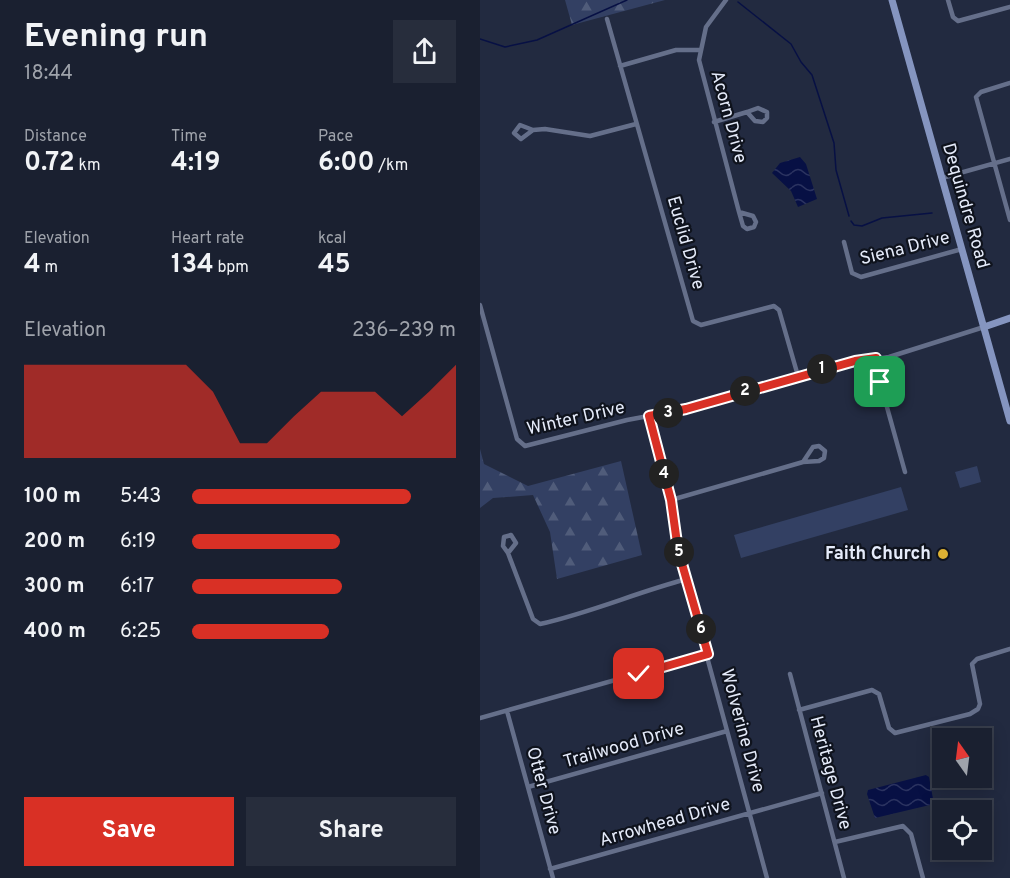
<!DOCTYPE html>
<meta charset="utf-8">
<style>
:root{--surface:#1a2030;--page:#272d3c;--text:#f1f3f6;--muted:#9fa3ab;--line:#383e4c;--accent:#d93025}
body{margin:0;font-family:Overpass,sans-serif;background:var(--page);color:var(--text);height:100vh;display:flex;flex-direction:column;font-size:22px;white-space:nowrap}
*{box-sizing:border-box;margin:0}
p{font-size:20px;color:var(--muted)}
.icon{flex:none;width:33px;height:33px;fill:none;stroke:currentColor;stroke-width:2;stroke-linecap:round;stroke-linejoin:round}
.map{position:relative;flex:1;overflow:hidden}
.drawer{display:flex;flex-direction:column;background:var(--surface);width:480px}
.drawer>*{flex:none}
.needle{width:39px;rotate:346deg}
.controls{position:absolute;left:452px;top:728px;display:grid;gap:12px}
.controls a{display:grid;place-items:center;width:60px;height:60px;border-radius:0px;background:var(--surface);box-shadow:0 3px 15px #0003,0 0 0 2px var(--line);font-size:30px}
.pin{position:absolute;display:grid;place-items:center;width:51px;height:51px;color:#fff;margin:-26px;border-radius:12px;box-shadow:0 3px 9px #0006}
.km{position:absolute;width:30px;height:30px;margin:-15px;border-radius:50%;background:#222;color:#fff;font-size:16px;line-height:30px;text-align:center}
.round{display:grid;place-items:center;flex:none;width:63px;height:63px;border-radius:0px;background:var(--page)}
.headline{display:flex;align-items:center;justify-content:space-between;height:102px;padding:0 24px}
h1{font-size:33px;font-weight:700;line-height:45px}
.stats{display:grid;grid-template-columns:repeat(3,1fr);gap:9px;height:102px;padding:6px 24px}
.stats div{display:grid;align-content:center}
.stats b{font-size:26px;font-weight:700}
.stats small{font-size:16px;font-weight:400}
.stats p{font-size:16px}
.chart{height:168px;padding:12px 24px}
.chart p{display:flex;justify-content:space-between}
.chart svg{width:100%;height:108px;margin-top:6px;fill:var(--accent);opacity:.7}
.action{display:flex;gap:12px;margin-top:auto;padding:12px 24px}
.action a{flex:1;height:69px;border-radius:0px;background:var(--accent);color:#fff;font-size:24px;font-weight:700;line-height:69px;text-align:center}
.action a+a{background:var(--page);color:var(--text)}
ul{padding:0 24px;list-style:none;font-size:20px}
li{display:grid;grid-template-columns:96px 72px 1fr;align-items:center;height:45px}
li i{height:15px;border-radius:8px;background:var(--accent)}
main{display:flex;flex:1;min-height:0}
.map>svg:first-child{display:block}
</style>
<main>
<section class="drawer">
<div class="headline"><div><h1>Evening run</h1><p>18:44</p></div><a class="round"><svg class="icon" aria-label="share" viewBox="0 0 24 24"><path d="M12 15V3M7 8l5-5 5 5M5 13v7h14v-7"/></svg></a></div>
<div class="stats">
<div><p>Distance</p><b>0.72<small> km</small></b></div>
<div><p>Time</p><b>4:19</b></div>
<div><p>Pace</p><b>6:00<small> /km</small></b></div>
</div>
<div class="stats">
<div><p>Elevation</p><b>4<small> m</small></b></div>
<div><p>Heart rate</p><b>134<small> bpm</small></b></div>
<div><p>kcal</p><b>45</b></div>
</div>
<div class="chart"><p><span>Elevation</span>236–239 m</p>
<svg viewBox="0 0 160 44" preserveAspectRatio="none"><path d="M0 44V6L10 6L20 6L30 6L40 6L50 6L60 6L70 17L80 38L90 38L100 27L110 17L120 17L130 17L140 27L150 17L160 6V44z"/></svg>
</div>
<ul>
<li><b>100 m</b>5:43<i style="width:83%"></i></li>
<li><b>200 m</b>6:19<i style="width:56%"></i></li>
<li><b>300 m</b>6:17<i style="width:57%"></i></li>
<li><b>400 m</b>6:25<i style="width:52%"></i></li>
</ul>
<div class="action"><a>Save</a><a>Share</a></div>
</section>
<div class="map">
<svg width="530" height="878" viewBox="0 0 530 878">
<defs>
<pattern id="forest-firs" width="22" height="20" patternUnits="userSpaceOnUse" patternTransform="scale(1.5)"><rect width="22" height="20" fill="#334063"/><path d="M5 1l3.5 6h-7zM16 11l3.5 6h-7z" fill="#505c7a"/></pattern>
<pattern id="water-waves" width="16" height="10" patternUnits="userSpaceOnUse" patternTransform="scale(1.5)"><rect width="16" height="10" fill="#071044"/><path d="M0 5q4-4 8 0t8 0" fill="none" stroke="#2b3360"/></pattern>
</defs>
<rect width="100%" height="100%" fill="#222a40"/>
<path fill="url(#forest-firs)" d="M85,0H185L92,25Z
M0,449L4,464L48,486L141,461L162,555L77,579L70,532L53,495L13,498L0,508Z"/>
<path fill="#334063" d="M497,466L501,482L480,488L475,472Z
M421,487L428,510L261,558L254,535Z"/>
<path fill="url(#water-waves)" d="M320,157L326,164L337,199L318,207L311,191L292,173L300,163Z
M446,775L449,777L454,804L395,818L387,794L388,790Z"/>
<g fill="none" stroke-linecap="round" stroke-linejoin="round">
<path stroke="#071044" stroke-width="1.5" d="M258,2L311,44L321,62L332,75L354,143L356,170L369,216
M0,39L25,47L57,40L147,0
M371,221L374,225L382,226L402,218L452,213"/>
<path stroke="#656f8a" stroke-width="4.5" d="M246,0L226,27L219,60L259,212
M468,0L473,17L478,21L530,7
M127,19L213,321L221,325L294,306L299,310L318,376
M140,66L196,50H220
M530,83L501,92L496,97L530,220
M278,108L287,112V118L283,122L275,121L267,112Z
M234,122L267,112
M40,125L53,130L41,139L34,133Z
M53,130L65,129L110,136L156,124
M462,178L530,159
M259,212L273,216L276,222L274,227L267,229L263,226Z
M364,242L372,273L381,277L482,249
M0,305L37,439L45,446L147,420L206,409L360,364L409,357L504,327
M396,359L400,382L425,472
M169,416L191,500L198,550L287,878
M191,500L323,462L339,461L344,458L345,451L339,446L333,447L323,462
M28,553L36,543L31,535L24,537L23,546L28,553L53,619L60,624C110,613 157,592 207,579
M310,674L364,878
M319,710L392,690L399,694L409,728L415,733L490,714L498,709L500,704L492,664L497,659L530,649
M27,711L73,878
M0,718L228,654
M48,787L247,731
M355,842L423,826L431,834L443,878
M70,869L342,793"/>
<path stroke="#8595c0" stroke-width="7" d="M412,0L530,421
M504,327L530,318"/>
</g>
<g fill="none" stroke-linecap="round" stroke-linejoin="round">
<g stroke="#fff" stroke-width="12">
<path id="route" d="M159,674L228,654L198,550L191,500L169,416L206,409L375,361L396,358L400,382"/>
</g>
<use href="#route" stroke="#d93025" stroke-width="8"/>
</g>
<circle fill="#ddb133" stroke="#0f131d" stroke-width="2" cx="463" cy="554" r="6"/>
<g text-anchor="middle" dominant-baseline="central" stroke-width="4.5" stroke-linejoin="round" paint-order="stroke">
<g font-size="18" fill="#e5ebfa" stroke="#0f131d">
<text transform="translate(248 117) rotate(75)">Acorn Drive</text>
<text transform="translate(485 206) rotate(74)">Dequindre Road</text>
<text transform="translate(205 243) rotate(74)">Euclid Drive</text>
<text transform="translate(425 249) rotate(-14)">Siena Drive</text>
<text transform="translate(96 419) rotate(-13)">Winter Drive</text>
<text transform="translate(262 731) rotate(75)">Wolverine Drive</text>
<text transform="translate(144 746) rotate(-16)">Trailwood Drive</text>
<text transform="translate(350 773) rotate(75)">Heritage Drive</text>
<text transform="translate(63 791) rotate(75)">Otter Drive</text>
<text transform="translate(185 823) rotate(-16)">Arrowhead Drive</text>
</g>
<g font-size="18" font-weight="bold" fill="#e5ebfa" stroke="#0f131d" text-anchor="end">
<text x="451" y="554">Faith Church</text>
</g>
</g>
</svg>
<div class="controls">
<a><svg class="needle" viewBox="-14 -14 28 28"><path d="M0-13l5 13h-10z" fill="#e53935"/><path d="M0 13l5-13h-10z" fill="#9fa3ab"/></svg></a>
<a><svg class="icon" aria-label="locate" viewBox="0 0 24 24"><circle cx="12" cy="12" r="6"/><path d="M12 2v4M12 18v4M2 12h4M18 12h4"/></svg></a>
</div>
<div class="pin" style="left:400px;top:382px;background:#1e9e55"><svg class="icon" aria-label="arrive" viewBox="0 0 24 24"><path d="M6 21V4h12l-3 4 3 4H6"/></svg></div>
<div class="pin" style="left:159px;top:674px;background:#d93025"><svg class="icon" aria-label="check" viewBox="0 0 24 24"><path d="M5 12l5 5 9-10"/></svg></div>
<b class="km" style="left:342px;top:369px">1</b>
<b class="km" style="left:265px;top:391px">2</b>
<b class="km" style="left:188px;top:413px">3</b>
<b class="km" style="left:184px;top:474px">4</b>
<b class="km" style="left:199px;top:552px">5</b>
<b class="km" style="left:221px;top:629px">6</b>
</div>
</main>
